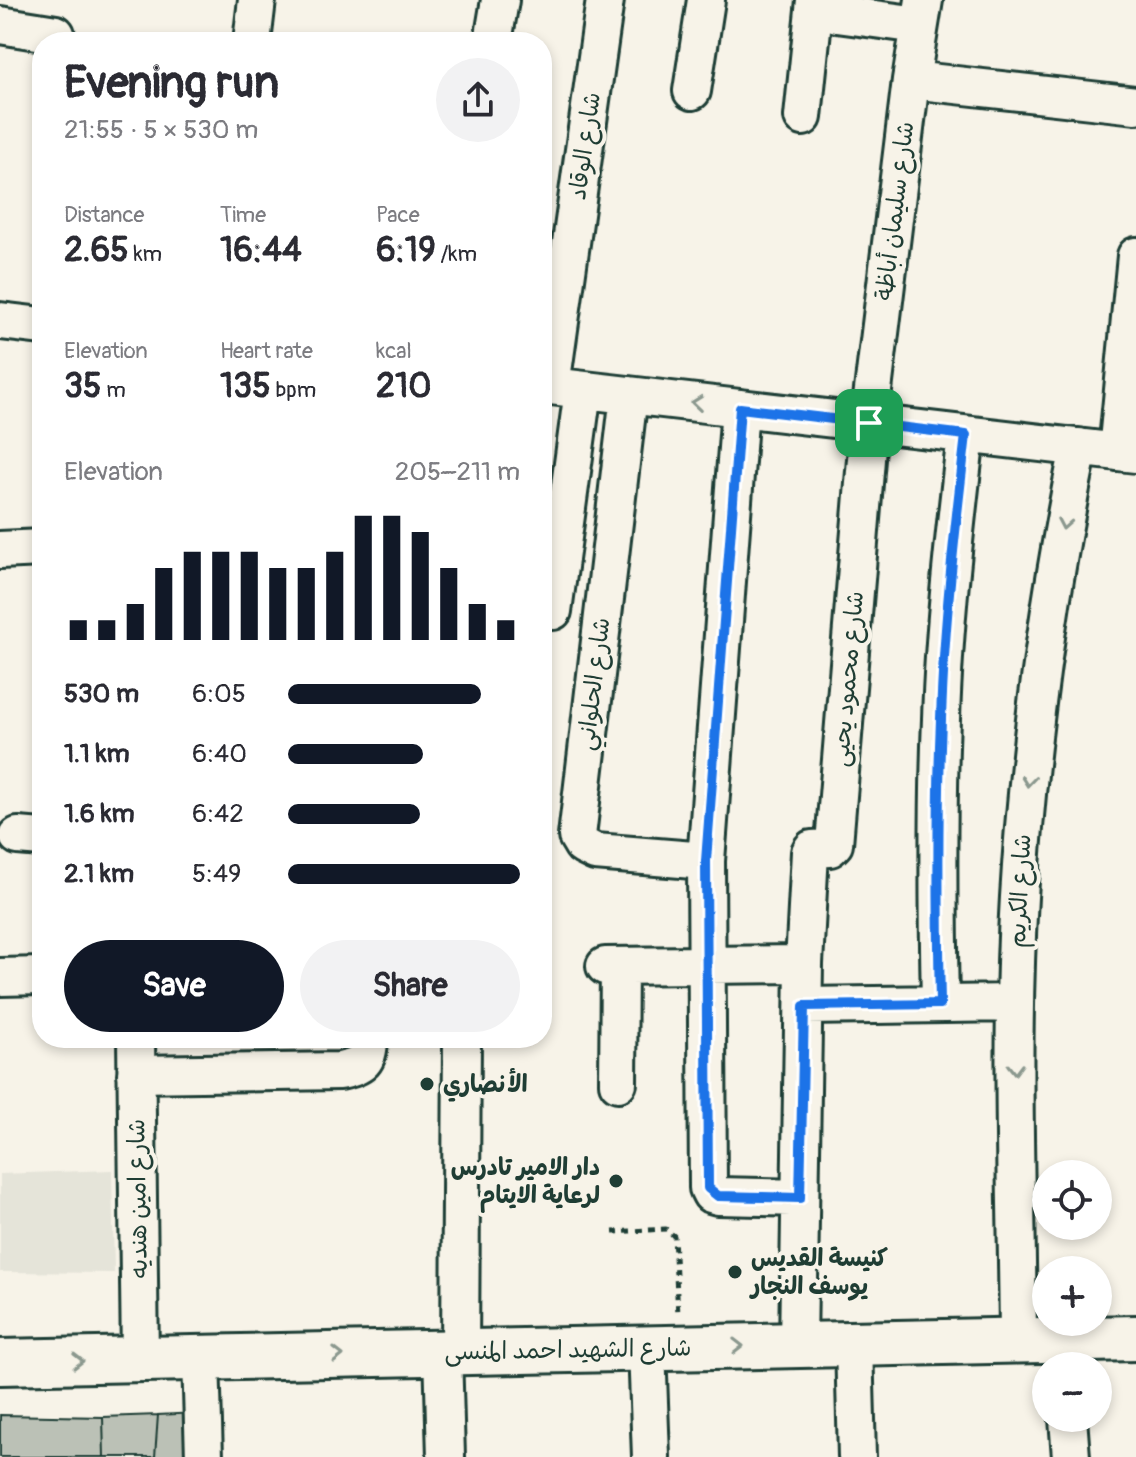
<!DOCTYPE html>
<meta charset="utf-8">
<style>
:root{--surface:#fff;--page:#f2f2f3;--text:#2b2b33;--muted:#7c7c81;--accent:#111827}
body{margin:0;font-family:Pangolin,"Playpen Sans Arabic",sans-serif;background:var(--page);color:var(--text);height:100vh;display:flex;flex-direction:column;font-size:30px;white-space:nowrap}
*{box-sizing:border-box;margin:0}
p{font-size:26px;color:var(--muted)}
.icon{flex:none;width:44px;height:44px;fill:none;stroke:currentColor;stroke-width:2;stroke-linecap:round;stroke-linejoin:round}
.map{position:relative;flex:1;overflow:hidden}
.side{position:absolute;left:32px;top:32px;width:520px;height:1016px;display:flex;flex-direction:column;background:var(--surface);border-radius:32px;box-shadow:0 4px 12px #0003}
.side>*{flex:none}
.fabs{position:absolute;left:1032px;top:1160px;display:grid;gap:16px}
.fabs a{display:grid;place-items:center;width:80px;height:80px;border-radius:50%;background:var(--surface);box-shadow:0 4px 12px #0003;font-size:40px}
.pin{position:absolute;display:grid;place-items:center;width:68px;height:68px;color:#fff;margin:-34px;border-radius:16px;box-shadow:0 4px 12px #0006}
.round{display:grid;place-items:center;flex:none;width:84px;height:84px;border-radius:42px;background:var(--page)}
.summary{display:flex;align-items:center;justify-content:space-between;height:136px;padding:0 32px}
h1{font-size:44px;font-weight:700;line-height:60px}
.metrics{display:grid;grid-template-columns:repeat(3,1fr);gap:12px;height:136px;padding:8px 32px}
.metrics div{display:grid;align-content:center}
.metrics b{font-size:34px;font-weight:700}
.metrics small{font-size:22px;font-weight:400}
.metrics p{font-size:22px}
.chart{height:224px;padding:16px 32px}
.chart p{display:flex;justify-content:space-between}
.chart svg{width:100%;height:144px;margin-top:8px;stroke:var(--accent);stroke-width:6}
.primary-button{display:flex;gap:16px;margin-top:auto;padding:16px 32px}
.primary-button a{flex:1;height:92px;border-radius:48px;background:var(--accent);color:#fff;font-size:32px;font-weight:700;line-height:92px;text-align:center}
.primary-button a+a{background:var(--page);color:var(--text)}
ul{padding:0 32px;list-style:none;font-size:26px}
li{display:grid;grid-template-columns:128px 96px 1fr;align-items:center;height:60px}
li i{height:20px;border-radius:10px;background:var(--accent)}
.map>svg:first-child{display:block}
</style>
<div class="map">
<svg width="1136" height="1457" viewBox="0 0 1136 1457">
<rect width="100%" height="100%" fill="#f7f3e8"/>
<filter id="ink" filterUnits="userSpaceOnUse"><feTurbulence type="fractalNoise" baseFrequency=".0125" numOctaves="2"/><feDisplacementMap in="SourceGraphic" scale="16" xChannelSelector="R" yChannelSelector="G"/><feConvolveMatrix kernelMatrix="1 2 1 2 8 2 1 2 1" color-interpolation-filters="sRGB"/></filter>
<g filter="url(#ink)">
<path fill="#e5e4d9" d="M112,1170L114,1273L0,1272V1174Z"/>
<path fill="#bbc1b6" stroke="#1f3d34" stroke-width="2" d="M196,1413L198,1457H155L158,1415Z
M0,1415L103,1417L104,1457H0Z
M158,1415L155,1457H104L103,1417Z"/>
<g fill="none" stroke-linecap="round" stroke-linejoin="round">
<g stroke="#1f3d34" stroke-width="42">
<path id="minor" d="M837,14L919,25
M0,25L56,34
M252,42L257,0
M493,42L500,0
M911,80L1136,105
M692,91L706,0
M803,117L815,0
M0,321L42,326
M542,385L1136,454
M551,386L605,0
M629,395L577,836L583,846L595,852L706,861
M740,408L706,861L708,1188L711,1194L718,1196L800,1198
M1117,452L1136,256
M0,550L42,548
M553,611L583,390
M18,836L42,838
M605,966L804,964
M0,977L42,976
M940,1004C938,909 937,814 941,719C944,624 955,529 966,435
M804,1006L1015,1003
M136,1038L140,1359
M136,1074L340,1071C363,1066 369,1061 369,1038
M618,1083L619,966
M1018,1340C1017,1193 1010,1044 1019,897C1028,746 1049,596 1079,447
M854,1344L857,1457
M798,1345L804,964L810,852L812,849L830,848L834,844L869,423L911,80L924,0
M647,1348L651,1457
M443,1352L446,1457
M460,1353L462,1038
M201,1358L204,1457
M1068,1418L1071,1457"/>
</g>
<g stroke="#1f3d34" stroke-width="50">
<path id="major" d="M0,1362L1136,1338"/>
</g>
<path stroke="#1f3d34" stroke-width="5" stroke-dasharray="6 6" stroke-linecap="butt" d="M613,1232L666,1229L674,1236L678,1315"/>
<use href="#minor" stroke="#f7f3e8" stroke-width="36"/>
<use href="#major" stroke="#f7f3e8" stroke-width="44"/>
</g>
<defs><path id="oneway-chevron" d="M-2-3.5L2.5 0L-2 3.5" fill="none" stroke-width="1.6" stroke-linecap="round" stroke-linejoin="round" transform="scale(2)"/></defs>
<g stroke="#8b988e">
<use href="#oneway-chevron" transform="translate(697 403) rotate(-174)"/>
<use href="#oneway-chevron" transform="translate(1064 524) rotate(100)"/>
<use href="#oneway-chevron" transform="translate(1028 781) rotate(96)"/>
<use href="#oneway-chevron" transform="translate(1015 1069) rotate(89)"/>
<use href="#oneway-chevron" transform="translate(738 1346) rotate(-1)"/>
<use href="#oneway-chevron" transform="translate(338 1355) rotate(-1)"/>
<use href="#oneway-chevron" transform="translate(78 1361) rotate(-1)"/>
</g>
</g>
<g fill="none" stroke-linecap="round" stroke-linejoin="round" filter="url(#ink)">
<g stroke="#fff" stroke-width="16">
<path id="route" d="M740,408L966,435C955,529 944,624 941,719C937,814 938,909 940,1004L804,1006L800,1198L718,1196L708,1188L706,861Z"/>
</g>
<use href="#route" stroke="#1a73e8" stroke-width="10"/>
</g>
<g fill="#1f3d34" stroke="#f7f3e8" stroke-width="3">
<circle cx="427" cy="1084" r="8"/>
<circle cx="616" cy="1181" r="8"/>
<circle cx="735" cy="1272" r="8"/>
</g>
<g text-anchor="middle" dominant-baseline="central" stroke-width="8" stroke-linejoin="round" paint-order="stroke">
<g font-size="24" fill="#1f3d34" stroke="#f7f3e8">
<text transform="translate(585 146) rotate(-82)">شارع الوقاد</text>
<text transform="translate(895 211) rotate(-83)">شارع سليمان أباظة</text>
<text transform="translate(848 679) rotate(-85)">شارع محمود يحيى</text>
<text transform="translate(594 684) rotate(-83)">شارع الحلواني</text>
<text transform="translate(1020 891) rotate(-87)">شارع الكريم</text>
<text transform="translate(138 1199) rotate(-91)">شارع امين هنديه</text>
<text transform="translate(568 1350) rotate(-1)">شارع الشهيد احمد المنسى</text>
</g>
<g font-size="24" font-weight="bold" fill="#1f3d34" stroke="#f7f3e8" text-anchor="start">
<text x="443" y="1084">الأنصاري</text>
<text x="600" y="1167" text-anchor="end">دار الامير تادرس<tspan x="600" dy="28">لرعاية الايتام</tspan></text>
<text x="751" y="1258">كنيسة القديس<tspan x="751" dy="28">يوسف النجار</tspan></text>
</g>
</g>
</svg>
<div class="fabs">
<a><svg class="icon" aria-label="locate" viewBox="0 0 24 24"><circle cx="12" cy="12" r="6"/><path d="M12 2v4M12 18v4M2 12h4M18 12h4"/></svg></a>
<a>+</a>
<a>−</a>
</div>
<div class="pin" style="left:869px;top:423px;background:#1e9e55"><svg class="icon" aria-label="arrive" viewBox="0 0 24 24"><path d="M6 21V4h12l-3 4 3 4H6"/></svg></div>
<section class="side">
<div class="summary"><div><h1>Evening run</h1><p>21:55 · 5 × 530 m</p></div><a class="round"><svg class="icon" aria-label="share" viewBox="0 0 24 24"><path d="M12 15V3M7 8l5-5 5 5M5 13v7h14v-7"/></svg></a></div>
<div class="metrics">
<div><p>Distance</p><b>2.65<small> km</small></b></div>
<div><p>Time</p><b>16:44</b></div>
<div><p>Pace</p><b>6:19<small> /km</small></b></div>
</div>
<div class="metrics">
<div><p>Elevation</p><b>35<small> m</small></b></div>
<div><p>Heart rate</p><b>135<small> bpm</small></b></div>
<div><p>kcal</p><b>210</b></div>
</div>
<div class="chart"><p><span>Elevation</span>205–211 m</p>
<svg viewBox="0 0 160 44" preserveAspectRatio="none"><path d="M5 44V38M15 44V38M25 44V33M35 44V22M45 44V17M55 44V17M65 44V17M75 44V22M85 44V22M95 44V17M105 44V6M115 44V6M125 44V11M135 44V22M145 44V33M155 44V38"/></svg>
</div>
<ul>
<li><b>530 m</b>6:05<i style="width:83%"></i></li>
<li><b>1.1 km</b>6:40<i style="width:58%"></i></li>
<li><b>1.6 km</b>6:42<i style="width:57%"></i></li>
<li><b>2.1 km</b>5:49<i style="width:100%"></i></li>
</ul>
<div class="primary-button"><a>Save</a><a>Share</a></div>
</section>
</div>
